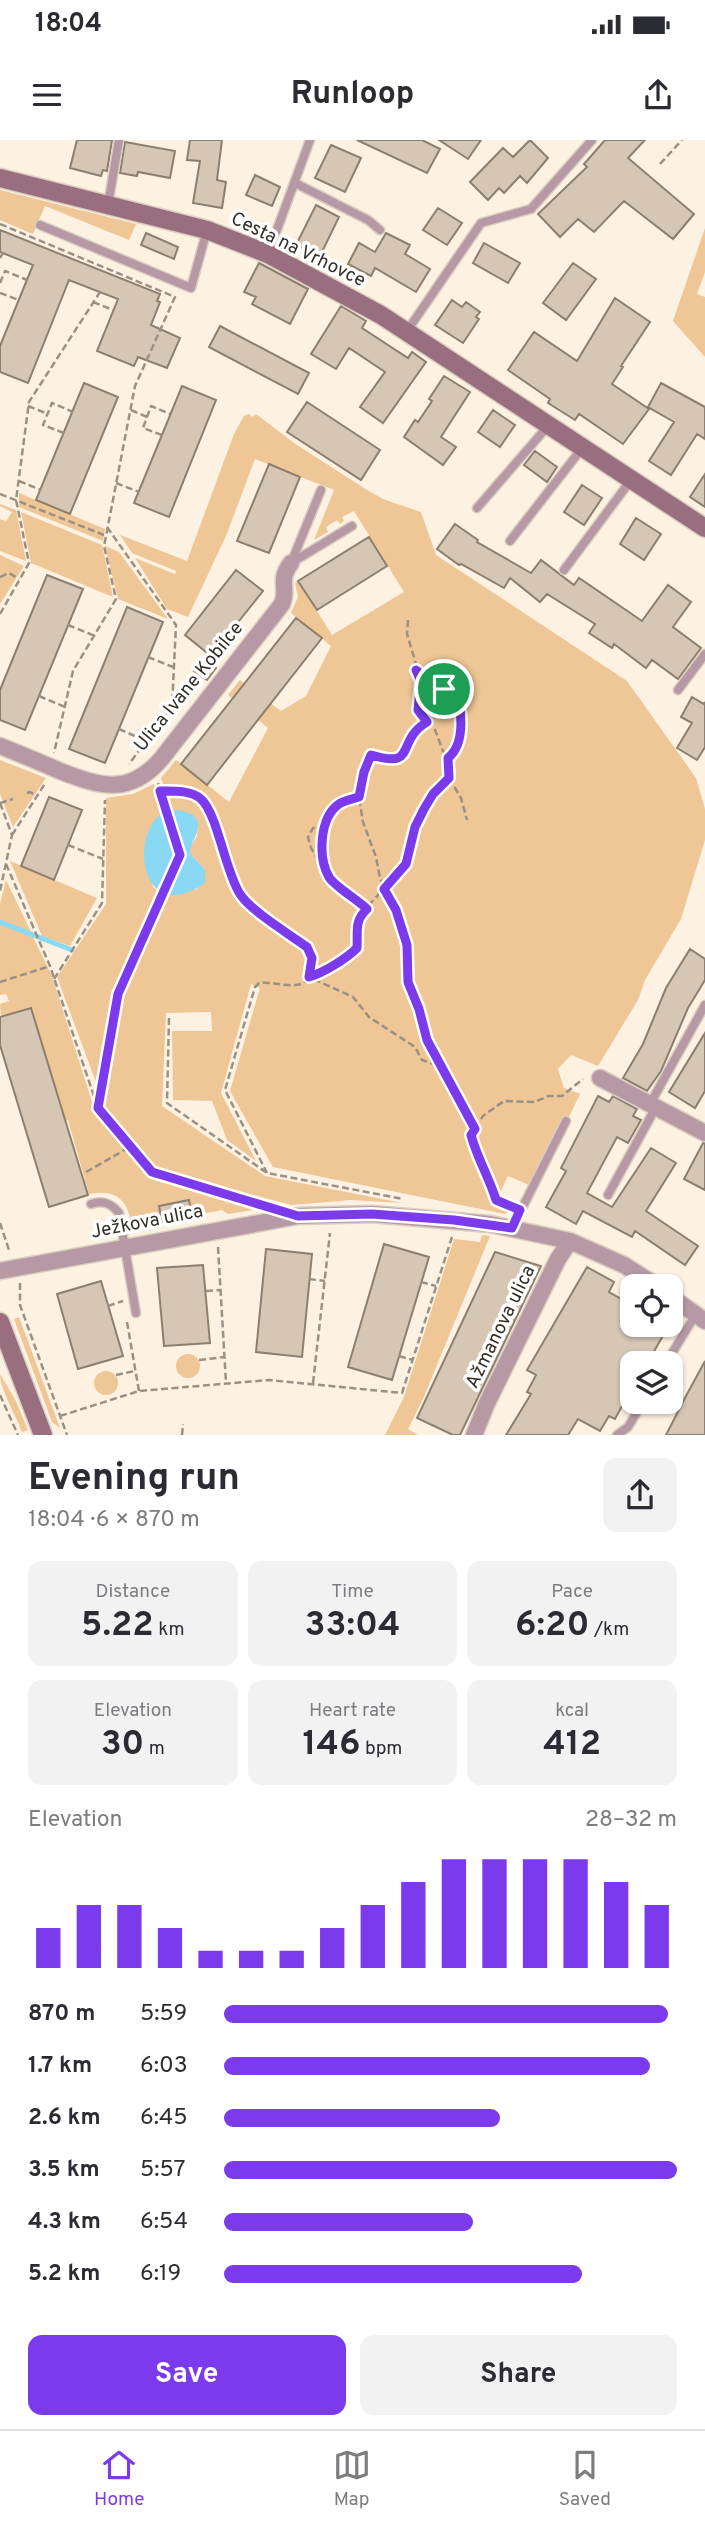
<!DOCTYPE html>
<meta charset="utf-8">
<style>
:root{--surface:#fff;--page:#f2f2f3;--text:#2b2b33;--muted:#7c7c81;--line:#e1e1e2;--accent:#7c3aed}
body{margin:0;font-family:Overpass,sans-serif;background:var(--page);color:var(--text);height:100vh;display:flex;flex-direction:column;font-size:26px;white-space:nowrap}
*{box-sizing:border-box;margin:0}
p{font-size:23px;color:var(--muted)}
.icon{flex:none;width:38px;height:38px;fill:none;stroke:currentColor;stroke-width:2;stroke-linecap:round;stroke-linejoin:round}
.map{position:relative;height:1295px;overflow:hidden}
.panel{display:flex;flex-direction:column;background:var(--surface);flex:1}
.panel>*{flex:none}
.fabs{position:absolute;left:620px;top:1134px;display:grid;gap:14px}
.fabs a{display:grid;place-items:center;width:63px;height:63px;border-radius:14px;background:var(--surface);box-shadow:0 2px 5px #0004;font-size:35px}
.pin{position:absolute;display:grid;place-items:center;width:60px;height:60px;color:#fff;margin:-30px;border:4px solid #fff;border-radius:50%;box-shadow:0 2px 7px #0007}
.round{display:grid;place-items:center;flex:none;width:74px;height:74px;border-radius:14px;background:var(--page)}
.overview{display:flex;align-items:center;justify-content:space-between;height:119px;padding:0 28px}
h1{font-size:38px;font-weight:700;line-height:52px}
.figures{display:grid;grid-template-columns:repeat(3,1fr);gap:10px;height:119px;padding:7px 28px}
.figures div{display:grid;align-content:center;border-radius:14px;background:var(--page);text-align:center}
.figures b{font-size:35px;font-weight:700}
.figures small{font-size:19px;font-weight:400}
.figures p{font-size:19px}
.chart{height:196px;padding:14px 28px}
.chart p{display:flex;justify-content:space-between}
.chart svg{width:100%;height:126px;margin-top:7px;stroke:var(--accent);stroke-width:6}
.action{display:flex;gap:14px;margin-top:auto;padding:14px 28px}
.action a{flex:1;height:80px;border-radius:14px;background:var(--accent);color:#fff;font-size:28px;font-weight:700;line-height:80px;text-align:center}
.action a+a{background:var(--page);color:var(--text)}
ul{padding:0 28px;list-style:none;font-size:23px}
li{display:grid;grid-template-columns:112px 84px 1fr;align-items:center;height:52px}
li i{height:18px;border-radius:9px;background:var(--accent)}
.status{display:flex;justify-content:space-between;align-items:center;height:49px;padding:0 35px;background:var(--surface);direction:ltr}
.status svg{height:19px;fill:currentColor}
header{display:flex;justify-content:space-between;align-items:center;height:91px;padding:0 28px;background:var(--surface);font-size:32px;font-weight:700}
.tab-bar{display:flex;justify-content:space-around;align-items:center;height:98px;border-top:2px solid var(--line);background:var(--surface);font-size:19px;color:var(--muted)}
.tab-bar a{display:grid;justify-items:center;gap:4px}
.tab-bar .on{color:var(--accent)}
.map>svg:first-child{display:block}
</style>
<div class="status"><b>18:04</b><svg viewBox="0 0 49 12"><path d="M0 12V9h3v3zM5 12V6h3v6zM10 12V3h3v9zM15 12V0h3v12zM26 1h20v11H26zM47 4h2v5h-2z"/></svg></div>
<header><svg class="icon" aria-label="menu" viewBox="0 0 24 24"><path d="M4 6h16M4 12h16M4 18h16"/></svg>Runloop<svg class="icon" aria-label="share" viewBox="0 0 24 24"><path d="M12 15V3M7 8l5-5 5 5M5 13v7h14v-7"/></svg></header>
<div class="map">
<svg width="705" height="1295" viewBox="0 0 705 1295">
<rect width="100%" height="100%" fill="#fdf1e2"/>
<path fill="#efc695" d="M0,50L136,84L129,100L45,66L33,94L0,80Z
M705,88V132L697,154L705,157V217L673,181Z
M249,274L252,277L256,274L294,303L367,350L383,359L421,372L436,415L627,541L696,638L705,669V700L681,779L645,840L638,860L598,926L571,915L558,929L564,948L580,954L555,1006L529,1045L508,1036L498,1057L515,1066L505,1074L273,1027L230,951L260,848L251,844L221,953L256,1021L227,1000L212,961L173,960L172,891H212L211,872L166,873L162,966L265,1036L402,1063L351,1060L292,1065L153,1029L104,964L120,861L167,755L197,749L205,730L190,713V707L197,696L198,681L191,674L171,671L161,638L176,620L229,662L268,588L228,555L240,540L281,571L306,556L331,506L291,473L298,457L295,443L298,441L332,495L404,452L354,371L342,377L344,381L340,384L337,380L326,387L328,392L314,400L334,350L255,319L226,396L188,477L167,469L135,418L175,434L176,431L132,413L120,395L187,421L234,294L244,276Z
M19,353L105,389L103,401L19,367Z
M0,364L16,370L26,421L0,411V379L6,381L12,372L0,366Z
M21,372L102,405L113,457L31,423Z
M105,406L119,412L168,479L118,459Z
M0,415L24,426L0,464Z
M0,620L46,638L13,687L0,654Z
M154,644L164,673C140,693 149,720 153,747L159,752L114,850L100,953L57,837L106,764V658L133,654Z
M10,721L97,758L70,806L42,796Z
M6,740L31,792L0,781V764Z
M0,783L32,795L52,836L94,968L149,1034L266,1068L228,1074L222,1070L192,1076L188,1060L159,1066L162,1082L132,1087C128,1060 117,1049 89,1054L68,980L63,981L31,867L1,876L0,864L9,861L6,854L0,855Z
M482,1095L490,1096L423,1259L408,1289L418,1295H385L404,1257L454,1099L480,1102Z
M19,1177L60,1288L52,1282L14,1179Z
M176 1226a12 12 0 1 1 24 0a12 12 0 1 1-24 0Z
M94 1243a12 12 0 1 1 24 0a12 12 0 1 1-24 0Z
M0,1234L15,1259L28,1290L22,1292C16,1275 0,1250 0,1234Z"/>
<path fill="#89d9f4" d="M179,670L192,674L198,681C199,696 191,700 190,713L205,730V743C140,788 129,693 163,673C168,671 174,671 179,670Z"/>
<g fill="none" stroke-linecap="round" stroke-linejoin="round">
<path stroke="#89d9f4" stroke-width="5" d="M0,782L72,810"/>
</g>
<path fill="#d6c7b5" stroke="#8d7f6e" stroke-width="2" d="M77,0H112L107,31L103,30L101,36L70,28Z
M190,0H222L217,40L226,42L222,68L193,63L200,21L187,20Z
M357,0H422L440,9L427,33Z
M439,0H481L468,19Z
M530,0L548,18L527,43L520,36L504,53L499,48L488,60L470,42L503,8L513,17Z
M605,0H645L628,18L694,74L673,99L624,61L594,92L578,79L560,97L538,74L587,27L584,24Z
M125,2L175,11L170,38L138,32L137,36L120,33Z
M331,5L361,18L345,52L315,38Z
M255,35L280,47L272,66L246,55Z
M316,65L339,77L320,116L296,105Z
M438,68L462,83L447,105L423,90Z
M0,90L160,154L157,161L160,162L151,185L180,198L167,228L138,217L134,226L97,211L118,159L69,140L28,243L0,232V206L33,125L0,112Z
M146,93L178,107L174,119L141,105Z
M386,93L410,105L405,114L430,129L416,152L375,128L371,136L348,124L359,103L375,112Z
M484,103L520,123L508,143L473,123Z
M259,123L308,149L290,184L252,164L256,157L244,152Z
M573,123L596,139L566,180L543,163Z
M615,158L650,182L621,226L623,227L612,244L649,269L623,304L579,274L575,280L548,263L550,259L508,230L534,192L577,221Z
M452,160L462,167L466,162L480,172L476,177L479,179L463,203L435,185Z
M341,166L366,181L362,188L408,218L412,212L426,222L383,283L360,267L385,232L349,208L336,229L311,214Z
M220,186L309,233L298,254L209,207Z
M444,236L470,252L441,297L456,307L443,325L404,297L415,280L418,282L432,261L429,259Z
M84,243L118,257L70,374L36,360Z
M661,243L705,267V299L697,294L671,335L649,321L674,282L648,267Z
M182,246L216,260L169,377L134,363Z
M307,262L380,310L361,340L287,292Z
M493,270L515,285L500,307L478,292Z
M535,311L557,327L547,342L524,325Z
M269,324L300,337L269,413L237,401Z
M705,334V367L690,357Z
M582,345L602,358L584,385L564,372Z
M636,378L661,394L644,420L620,404Z
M455,384L478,400L477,402L531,433L541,420L574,445L579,438L642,481L668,445L691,462L673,487L701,508L678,539L652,520L646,528L614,504L612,508L589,493L595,484L547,454L540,462L510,438L504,448L461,424L459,425L437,409Z
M369,397L387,426L317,470L298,441Z
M236,430L263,451L211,516L185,495Z
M47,435L83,449L25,590L0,580V550Z
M127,467L163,482L105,623L69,609Z
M296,478L322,498L207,645L181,624Z
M204,518L216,528L207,540L194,531Z
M692,557L704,564L705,562V607L697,620L677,608L692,583L681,577Z
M49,657L82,670L54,740L21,726Z
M690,809L705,819V840L688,868L661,931L647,951L623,938L643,904L666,848Z
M31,868L88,1055L49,1067L0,905V877Z
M705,893V951L695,968L669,952Z
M598,956L609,962L613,956L637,969L633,976L641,980L628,1003L617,997L587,1053L612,1067L651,1008L676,1023L646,1071L698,1106L685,1125L635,1091L632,1097L583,1071L576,1084L546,1067L566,1031L561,1028Z
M703,1003H705V1050L684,1039Z
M189,1060L192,1076L162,1082L159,1066Z
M384,1104L429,1117L392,1240L348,1227Z
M266,1109L312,1114L302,1217L256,1212Z
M495,1112L541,1126L460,1295H453L417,1278Z
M203,1125L210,1203L164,1206L157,1128Z
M587,1127L614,1142L609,1152L632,1165V1185H669L648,1222L642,1218L639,1223H632V1248L615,1279L609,1276L600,1291L578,1279L568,1295H506L531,1254L527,1252L536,1235L527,1230Z
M101,1141L123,1216L78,1229L57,1154Z
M705,1221V1295H666L686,1256Z"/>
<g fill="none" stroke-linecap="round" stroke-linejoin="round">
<g stroke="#d9cec0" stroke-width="11">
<path id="lane" d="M295,43L368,80L380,90
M108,65L119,0
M40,85L191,148L207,90
M268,114L310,0
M407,191L481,83L531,69L592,0
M477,368L548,286
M510,401L583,307
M291,423L321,350
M291,423L352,386
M564,430L631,340
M678,550L705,514
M650,964L705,865
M608,1055L656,967
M91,1064C103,1060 111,1063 119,1073L136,1173
M512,1088L566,981
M666,1223L696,1174
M617,1295L628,1287L643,1262"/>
</g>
<g stroke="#d9cec0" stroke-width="19">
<path id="street" d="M0,606C20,614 40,622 60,631C101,647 130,656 162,618L282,464C289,447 277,442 291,423
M600,938L705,993
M0,1131L298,1076L372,1074L490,1084L570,1101L624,1125L657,1146
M670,1156L705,1181
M474,1295L487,1263L558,1119L570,1101"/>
</g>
<g stroke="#d9cec0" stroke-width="21">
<path id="secondary" d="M0,38L207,90L268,114L381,175L705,388
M0,1182L43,1295"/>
</g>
<path stroke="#9a9186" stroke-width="2.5" stroke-dasharray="7 3.5" stroke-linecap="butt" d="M660,24L682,0
M0,84L175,157L135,246L106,396L104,406L116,459L73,531L54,613
M0,118L3,113
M0,143L5,131L27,140
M0,153L19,160
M93,162L113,170
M28,266L48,274
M131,270L147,277
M64,293L43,285L52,263L73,272
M162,295L143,288L151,266L170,274
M19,341L41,350
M116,343L139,352
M0,354L104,395
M107,387L176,485L172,567L129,624
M0,437L9,433L19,439
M0,474L29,423L16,360L29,262L100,152
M408,480L407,494L421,541L417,570L427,582L410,595L402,616L397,620L392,621L371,615L364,632L359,657L363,682L376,717L380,738L396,770L407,805L408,842L419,869L427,900L475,989
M68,485L95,496
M148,517L173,527
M418,531L432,538L449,536L445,549L459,562C462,580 464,605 448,618
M39,556L65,567
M427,582L434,587L443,611L448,618L449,638L433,654L424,669L415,687L406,724L359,776L356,786L357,808C345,820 325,832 309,837L353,857L369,877L415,907L422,920L442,927
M119,589L146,601L148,609
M449,638L461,658L467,680
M160,651L191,654L201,659L209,673L240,755L307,807C314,821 314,831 304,843C288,849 275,841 259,843L255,847L225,950L267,1033
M27,653L30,652L37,656
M359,657C350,659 341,661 335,668C322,682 317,727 332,741C342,751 356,759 367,769
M0,663L12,695L0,751
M0,663L13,659
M12,695L46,642
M68,705L103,719
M6,724L50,826L98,968L152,1033L265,1065
M324,730L311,708L308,697L313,688L325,686
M54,839L102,763L105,660
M0,842L50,826
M169,878L167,963L267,1033L403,1059
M98,968L118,854L180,715L158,643
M86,1032L130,1007
M511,1067L496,1060C489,1037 477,1018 471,995L483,976L504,961L535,962L548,956H562L583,939
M0,1083L10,1113
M218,1107L226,1243
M309,1139L325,1141
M421,1142L436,1146
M20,1143V1165L67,1295
M206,1151L220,1150
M108,1166L123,1161
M127,1182L139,1251
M399,1216L413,1220
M199,1220L225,1217
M116,1235L135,1231
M313,1243L330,1093
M0,1255L18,1295
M60,1276L139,1251L269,1240L402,1253L452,1097
M182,1295L183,1284"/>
<use href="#lane" stroke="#b799a5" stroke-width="8"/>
<use href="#street" stroke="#b799a5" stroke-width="16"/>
<use href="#secondary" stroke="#996e7f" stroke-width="18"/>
</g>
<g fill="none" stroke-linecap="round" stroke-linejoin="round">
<g stroke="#fff" stroke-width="14">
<path id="route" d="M416,530C427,540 435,537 449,536L444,549L459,562C462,580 464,605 448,618L449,638L433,654L424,669L415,687L406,724L384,749L396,770L407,805L408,842L419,869L427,900L475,989L471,995C477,1018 489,1037 496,1060L520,1070L512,1088L454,1080L372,1074L298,1076L152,1032L98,968L118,854L180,715L160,651C173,651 191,650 201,659C218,675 225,731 240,754C251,771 289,794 307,807L312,818L309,837C323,833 346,819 357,808C358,791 354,781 367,769C358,760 334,746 329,737C318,718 319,678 339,664C345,660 352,659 359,657L364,632L371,615C419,629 394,602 427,582L418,570L421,541Z"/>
</g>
<use href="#route" stroke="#7c3aed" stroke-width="9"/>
</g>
<g text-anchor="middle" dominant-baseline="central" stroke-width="7" stroke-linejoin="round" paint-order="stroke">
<g font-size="19" fill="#332d26" stroke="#fff">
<text transform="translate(298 110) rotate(26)">Cesta na Vrhovce</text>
<text transform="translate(189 547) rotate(-51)">Ulica Ivane Kobilce</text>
<text transform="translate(147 1082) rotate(-11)">Ježkova ulica</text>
<text transform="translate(501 1187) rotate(-64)">Ažmanova ulica</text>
</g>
</g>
</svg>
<div class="fabs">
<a><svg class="icon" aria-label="locate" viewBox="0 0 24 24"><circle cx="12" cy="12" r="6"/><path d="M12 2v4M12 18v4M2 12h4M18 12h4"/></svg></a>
<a><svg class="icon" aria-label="layers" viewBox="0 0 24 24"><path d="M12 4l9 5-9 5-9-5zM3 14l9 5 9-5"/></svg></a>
</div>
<div class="pin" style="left:444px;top:549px;background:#1e9e55"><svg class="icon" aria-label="arrive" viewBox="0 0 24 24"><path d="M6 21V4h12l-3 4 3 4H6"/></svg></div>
</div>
<section class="panel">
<div class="overview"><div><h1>Evening run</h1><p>18:04 · 6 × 870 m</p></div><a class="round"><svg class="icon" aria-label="share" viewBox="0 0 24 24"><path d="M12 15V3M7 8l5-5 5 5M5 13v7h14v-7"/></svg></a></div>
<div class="figures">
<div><p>Distance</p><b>5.22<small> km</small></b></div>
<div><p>Time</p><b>33:04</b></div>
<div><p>Pace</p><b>6:20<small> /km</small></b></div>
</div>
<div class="figures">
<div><p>Elevation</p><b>30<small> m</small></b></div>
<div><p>Heart rate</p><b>146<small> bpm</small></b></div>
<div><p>kcal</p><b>412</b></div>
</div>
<div class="chart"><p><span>Elevation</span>28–32 m</p>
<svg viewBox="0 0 160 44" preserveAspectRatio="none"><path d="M5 44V30M15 44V22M25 44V22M35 44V30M45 44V38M55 44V38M65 44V38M75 44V30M85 44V22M95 44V14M105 44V6M115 44V6M125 44V6M135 44V6M145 44V14M155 44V22"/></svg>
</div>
<ul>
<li><b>870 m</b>5:59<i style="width:98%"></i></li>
<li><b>1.7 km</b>6:03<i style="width:94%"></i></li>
<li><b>2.6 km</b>6:45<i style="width:61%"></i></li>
<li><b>3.5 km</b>5:57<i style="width:100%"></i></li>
<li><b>4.3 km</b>6:54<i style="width:55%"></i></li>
<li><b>5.2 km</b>6:19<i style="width:79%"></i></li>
</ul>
<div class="action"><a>Save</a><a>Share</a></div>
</section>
<nav class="tab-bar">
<a class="on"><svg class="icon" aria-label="home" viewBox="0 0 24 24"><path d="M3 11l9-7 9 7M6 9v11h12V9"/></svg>Home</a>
<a><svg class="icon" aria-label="map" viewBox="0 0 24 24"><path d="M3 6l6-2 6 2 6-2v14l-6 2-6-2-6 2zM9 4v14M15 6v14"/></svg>Map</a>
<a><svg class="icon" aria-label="saved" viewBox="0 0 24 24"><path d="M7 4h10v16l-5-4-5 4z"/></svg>Saved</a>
</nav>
